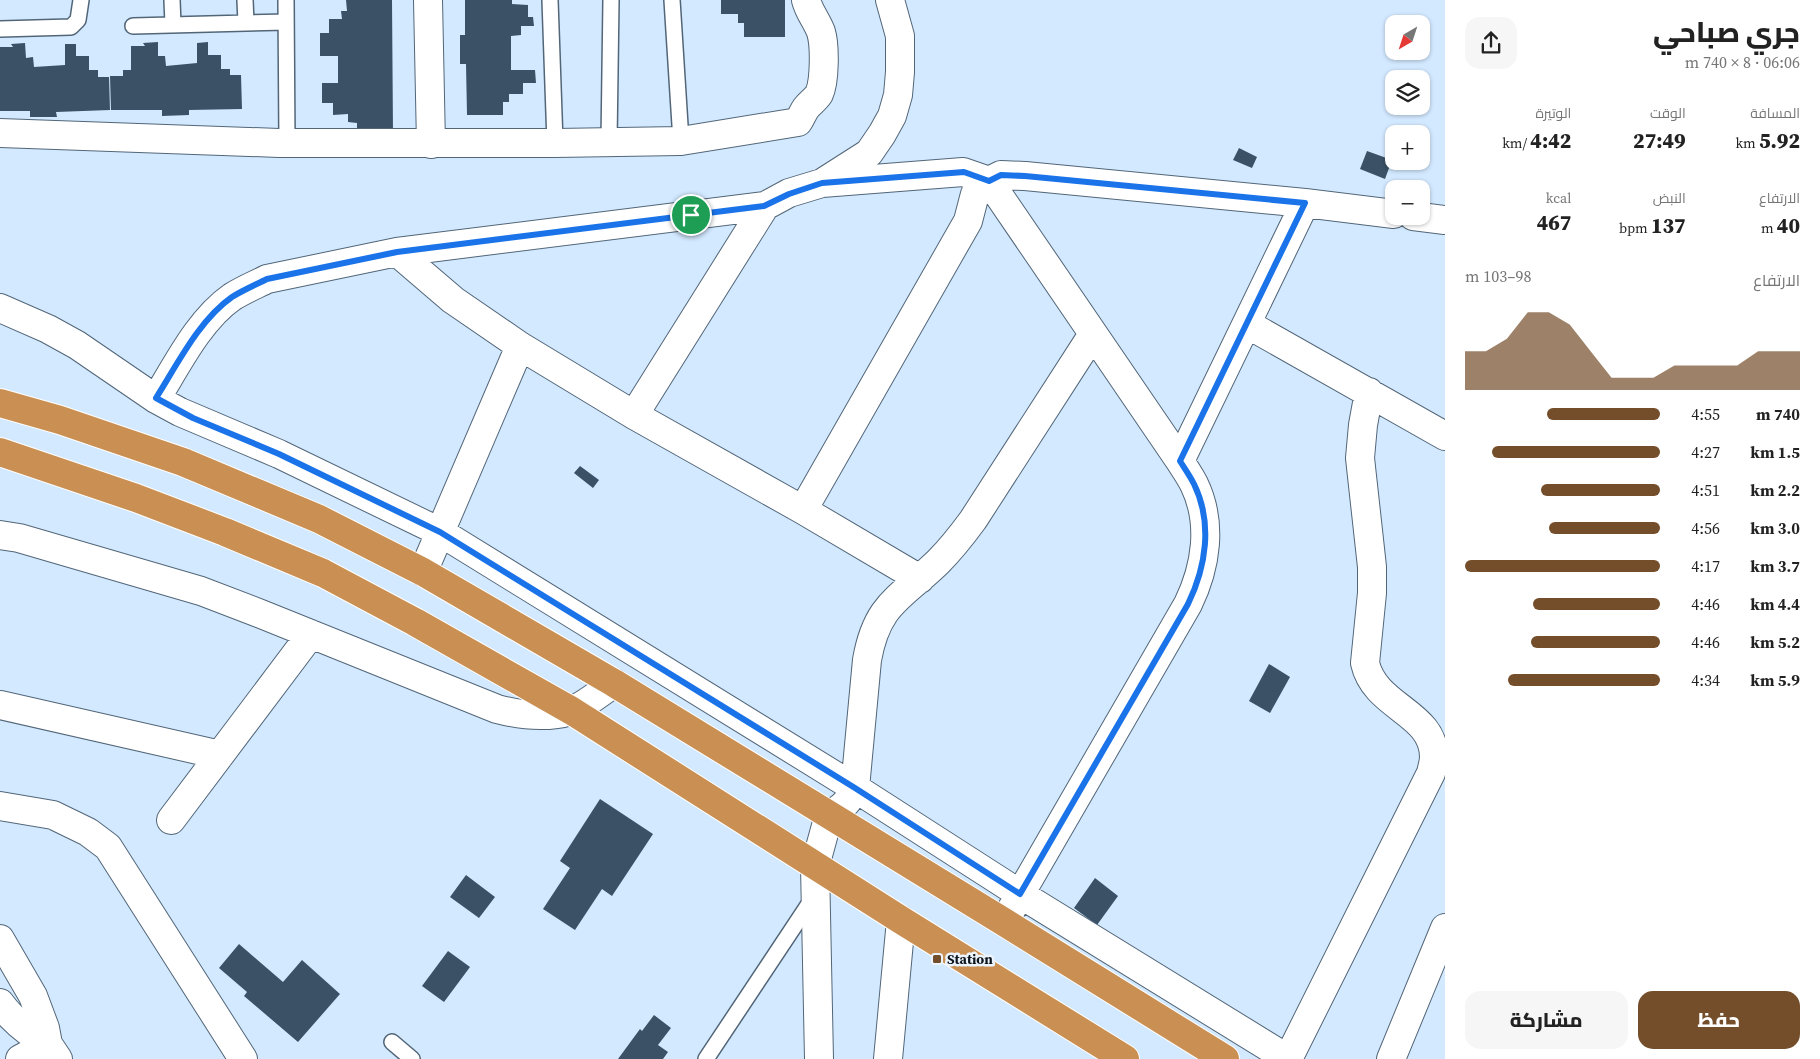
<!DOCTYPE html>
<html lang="ar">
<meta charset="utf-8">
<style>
:root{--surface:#fff;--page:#f6f6f6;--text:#222;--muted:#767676;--accent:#744e2a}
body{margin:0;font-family:"Source Serif 4",Cairo,serif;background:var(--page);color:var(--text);direction:rtl;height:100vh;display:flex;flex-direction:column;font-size:19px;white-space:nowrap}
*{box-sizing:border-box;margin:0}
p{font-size:16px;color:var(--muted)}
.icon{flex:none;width:28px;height:28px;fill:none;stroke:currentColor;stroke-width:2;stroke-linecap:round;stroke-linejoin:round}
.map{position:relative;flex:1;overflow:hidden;direction:ltr}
.details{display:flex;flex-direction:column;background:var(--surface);width:375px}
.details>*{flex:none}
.needle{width:32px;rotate:219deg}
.fabs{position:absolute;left:1385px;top:15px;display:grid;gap:10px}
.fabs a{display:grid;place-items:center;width:45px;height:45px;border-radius:10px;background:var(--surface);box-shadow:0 1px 4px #0004;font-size:25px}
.pin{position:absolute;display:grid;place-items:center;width:42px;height:42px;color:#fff;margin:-21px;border:2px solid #fff;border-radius:50%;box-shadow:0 1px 5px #0007}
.round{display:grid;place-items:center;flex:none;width:52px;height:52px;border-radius:15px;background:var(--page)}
.headline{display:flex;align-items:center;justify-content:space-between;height:85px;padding:0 20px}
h1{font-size:28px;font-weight:800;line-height:38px}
.stats{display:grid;grid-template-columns:repeat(3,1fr);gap:8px;height:85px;padding:5px 20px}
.stats div{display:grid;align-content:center}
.stats b{font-size:21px;font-weight:800}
.stats small{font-size:14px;font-weight:400}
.stats p{font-size:14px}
.chart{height:140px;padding:10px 20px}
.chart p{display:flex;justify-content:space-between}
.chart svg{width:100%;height:90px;margin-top:5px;fill:var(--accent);opacity:.7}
.button{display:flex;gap:10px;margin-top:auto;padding:10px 20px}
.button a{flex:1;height:58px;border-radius:15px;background:var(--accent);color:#fff;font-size:20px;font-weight:800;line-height:58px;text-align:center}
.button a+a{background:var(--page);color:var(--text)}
ul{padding:0 20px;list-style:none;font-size:16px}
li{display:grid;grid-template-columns:80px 60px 1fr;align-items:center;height:38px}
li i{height:12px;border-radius:6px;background:var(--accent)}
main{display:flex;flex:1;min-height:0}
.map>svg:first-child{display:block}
</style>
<main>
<section class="details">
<div class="headline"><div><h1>جري صباحي</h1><p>06:06 · 8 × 740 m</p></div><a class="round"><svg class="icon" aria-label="share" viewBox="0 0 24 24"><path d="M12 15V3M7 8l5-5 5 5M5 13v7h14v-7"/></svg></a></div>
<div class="stats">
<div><p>المسافة</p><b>5.92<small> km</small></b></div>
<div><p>الوقت</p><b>27:49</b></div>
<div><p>الوتيرة</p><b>4:42<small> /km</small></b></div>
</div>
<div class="stats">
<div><p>الارتفاع</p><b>40<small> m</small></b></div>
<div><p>النبض</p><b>137<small> bpm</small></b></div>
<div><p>kcal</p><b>467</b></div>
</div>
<div class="chart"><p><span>الارتفاع</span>98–103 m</p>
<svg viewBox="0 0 160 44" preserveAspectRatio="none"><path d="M0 44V25L10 25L20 19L30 6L40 6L50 12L60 25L70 38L80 38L90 38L100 32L110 32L120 32L130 32L140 25L150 25L160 25V44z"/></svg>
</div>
<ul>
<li><b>740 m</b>4:55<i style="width:58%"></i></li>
<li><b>1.5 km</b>4:27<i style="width:86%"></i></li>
<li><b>2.2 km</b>4:51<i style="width:61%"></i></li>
<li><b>3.0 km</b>4:56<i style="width:57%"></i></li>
<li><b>3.7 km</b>4:17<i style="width:100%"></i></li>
<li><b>4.4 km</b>4:46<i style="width:65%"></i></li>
<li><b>5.2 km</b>4:46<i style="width:66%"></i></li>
<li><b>5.9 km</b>4:34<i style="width:78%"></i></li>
</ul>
<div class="button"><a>حفظ</a><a>مشاركة</a></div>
</section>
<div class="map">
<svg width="1445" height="1059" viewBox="0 0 1445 1059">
<rect width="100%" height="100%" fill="#d3e9ff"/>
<path fill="#3b5165" d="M346,0H392L393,134H357V123L348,122V114L333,115V103H322V83H338V56H320V33H329V19H342L341,11H347Z
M465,0H512V4L528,5V17H533L534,26H521V35L511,36V70H535L536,83H523V94H509V102H503V115H467L466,64H460V35H465Z
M721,0H785V37H744V23H738V14H721Z
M158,42V56H165L166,66L197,63V43L208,42V55H221V69H230V75H241L242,109L189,110V115L162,116V110H111L110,76H123V70H131V46H145L143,43Z
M25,43L26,58L33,57L34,67L65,65V44H76V56H89V70H98V77H109L110,110L56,112L57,117H30V111H0V47H13L11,44Z
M1239,148L1257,157L1252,168L1233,160Z
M1367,151L1392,160L1385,179L1360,169Z
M580,466L599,480L593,488L574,473Z
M1269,664L1290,677L1270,713L1249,701Z
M600,799L653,834L612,896L602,889L575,930L543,909L570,868L560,861Z
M466,875L495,897L479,918L450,897Z
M1095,878L1118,896L1097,925L1074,908Z
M239,944L283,982L302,960L340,994L298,1042L244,996L247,992L219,968Z
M448,951L470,967L444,1002L422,986Z
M654,1015L671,1028L658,1045L668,1052L663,1059H618L640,1029L642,1031Z"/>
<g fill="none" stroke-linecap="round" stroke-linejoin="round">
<g stroke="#526678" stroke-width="18">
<path id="service" d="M172,0L173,25
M245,0L246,23
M286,0L287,143
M550,0L555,143
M672,0L681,141
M133,26L286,22
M0,29L71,27L78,20L81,0
M609,142L611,0
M392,1042L412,1059
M706,1059L813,898"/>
</g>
<g stroke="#526678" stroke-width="30">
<path id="minor" d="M428,0L431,144
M0,133L279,143H555L681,141L798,122C801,118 803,112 806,108C810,103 815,100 819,94C825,81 825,45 821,32C817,21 809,12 806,0
M822,183L963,172L989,181L1180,461C1185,469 1190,476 1194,484C1213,523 1206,567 1188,604L1011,910
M1413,216L1445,220
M397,252L453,300L520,346L634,415L803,510L920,579
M0,308L48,329L77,345L156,399L180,412L279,454L440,532L855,788L1020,894L1288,1059L1431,773C1432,768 1434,762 1434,757C1434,712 1375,708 1365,663L1372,593V567L1360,458L1363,425L1369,392
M1247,324L1445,436
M156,399C177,365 199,320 232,297C243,290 255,285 267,279L397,252L765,206L789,193L822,183L869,153L882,134L892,116L898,95L900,72V36L890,0
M634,415L765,206
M1180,461L1305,203
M803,510L968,221L975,194L989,181L1001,175L1025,176L1305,203L1394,214
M0,535L19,538L201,591L261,614L497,709C520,715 547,718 571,711C582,707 603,691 614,683
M423,572L520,346
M0,705L220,755
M0,806L53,815L88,832L108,847L243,1059
M171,820L311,634
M0,939L33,996L45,1028L48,1044L58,1059
M0,1003C13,1021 28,1033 48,1044
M20,1059L48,1044
M819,1059L815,866L829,815C842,808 849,802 855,788L867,660C877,603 901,598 938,562C951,549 962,535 973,520L1093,334
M888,1059L901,920
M1391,1059L1445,928"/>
</g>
<g stroke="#fff" stroke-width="30">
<path id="trunk" d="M0,403L60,420L183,462L319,519L423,572L614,683L1004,922L1225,1059
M0,452L136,498L225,532L323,573L415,622L572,711L901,920L1125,1059"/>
</g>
<use href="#service" stroke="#fff" stroke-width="15"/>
<use href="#minor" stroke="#fff" stroke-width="28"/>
<use href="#trunk" stroke="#ca8f52" stroke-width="28"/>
</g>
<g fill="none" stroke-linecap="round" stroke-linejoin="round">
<g stroke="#fff" stroke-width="10">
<path id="route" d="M964,172L989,181L1001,175L1025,176L1305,203L1180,461C1185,469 1190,476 1194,484C1213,523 1206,567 1188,604L1020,894L855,788L440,532L279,454L193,418L156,398C177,365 199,320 232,297C243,290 255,285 267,279L397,252L764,206L789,194L822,183Z"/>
</g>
<use href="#route" stroke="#1a73e8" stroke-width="6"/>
</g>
<rect fill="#744e2a" stroke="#ecf5fd" stroke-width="2" x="932" y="954" width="10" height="10" rx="2.5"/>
<g text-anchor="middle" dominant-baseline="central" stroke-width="5" stroke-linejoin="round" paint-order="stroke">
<g font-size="14" font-weight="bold" fill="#0d141c" stroke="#ecf5fd" text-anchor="start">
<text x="947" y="959">Station</text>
</g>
</g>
</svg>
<div class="fabs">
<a><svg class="needle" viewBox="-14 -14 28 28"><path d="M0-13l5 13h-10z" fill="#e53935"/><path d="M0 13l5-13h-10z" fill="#767676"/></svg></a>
<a><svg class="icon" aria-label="layers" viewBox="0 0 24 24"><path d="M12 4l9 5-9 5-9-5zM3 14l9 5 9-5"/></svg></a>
<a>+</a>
<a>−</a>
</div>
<div class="pin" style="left:691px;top:215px;background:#1e9e55"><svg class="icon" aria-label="arrive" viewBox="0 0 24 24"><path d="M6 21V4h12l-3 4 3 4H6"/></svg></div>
</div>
</main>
